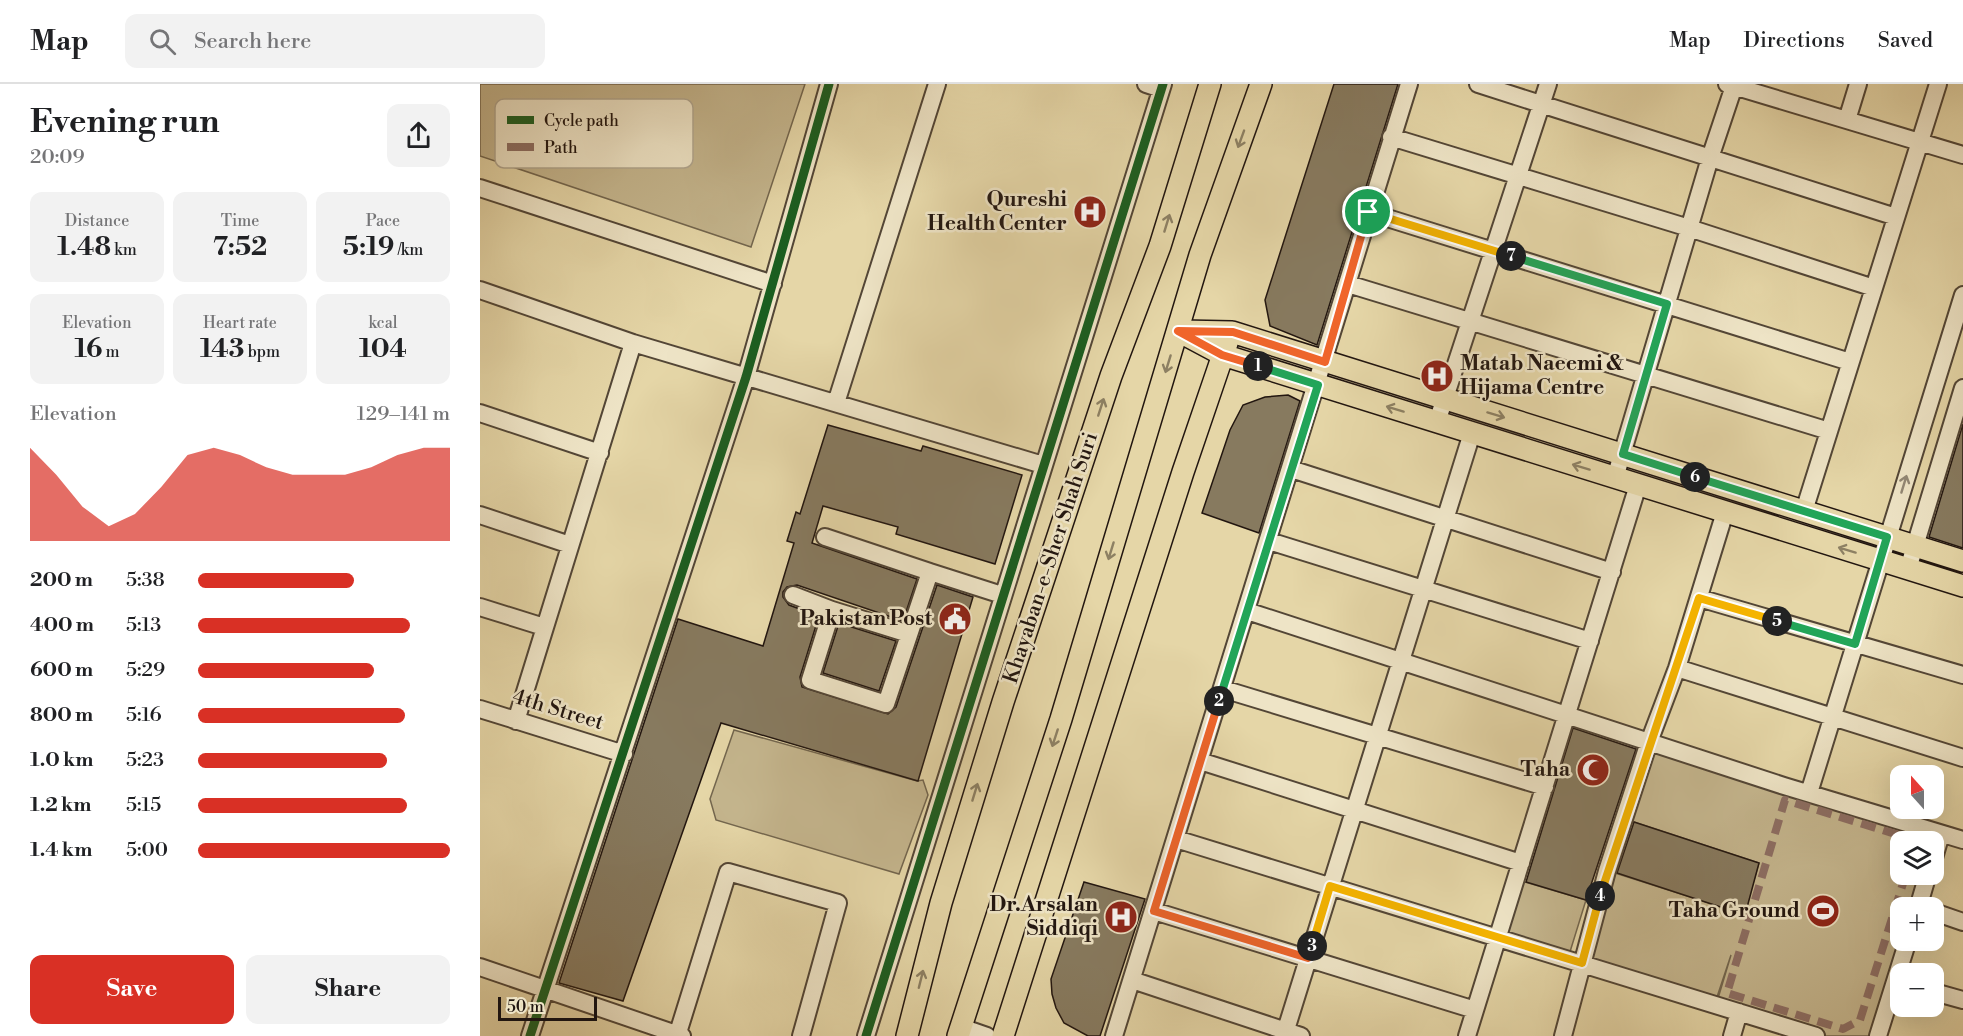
<!DOCTYPE html>
<meta charset="utf-8">
<style>
:root{--surface:#fff;--page:#f2f2f2;--text:#202124;--muted:#757577;--line:#e0e0e0;--accent:#d93025}
body{margin:0;font-family:"Libre Bodoni",serif;background:var(--page);color:var(--text);height:100vh;display:flex;flex-direction:column;font-size:22px;white-space:nowrap}
*{box-sizing:border-box;margin:0}
p{font-size:20px;color:var(--muted)}
.icon{flex:none;width:33px;height:33px;fill:none;stroke:currentColor;stroke-width:2;stroke-linecap:round;stroke-linejoin:round}
.map{position:relative;flex:1;overflow:hidden}
.sheet{display:flex;flex-direction:column;background:var(--surface);width:480px}
.sheet>*{flex:none}
.needle{width:39px;rotate:339deg}
.fabs{position:absolute;left:1410px;top:681px;display:grid;gap:12px}
.fabs a{display:grid;place-items:center;width:54px;height:54px;border-radius:12px;background:var(--surface);box-shadow:0 6px 24px #0002;font-size:30px}
.scale{position:absolute;left:18px;bottom:15px;width:99px;box-sizing:border-box;padding-left:6px;border:3px solid #221610;border-top:0;font-size:16px;line-height:21px;white-space:nowrap;color:#221610;-webkit-text-stroke:4px #eee4c6;paint-order:stroke}
.pin{position:absolute;display:grid;place-items:center;width:51px;height:51px;color:#fff;margin:-26px;border:3px solid #fff;border-radius:50%;box-shadow:0 2px 6px #0007}
.km{position:absolute;width:30px;height:30px;margin:-15px;border-radius:50%;background:#222;color:#fff;font-size:16px;line-height:30px;text-align:center}
.round{display:grid;place-items:center;flex:none;width:63px;height:63px;border-radius:12px;background:var(--page)}
.summary{display:flex;align-items:center;justify-content:space-between;height:102px;padding:0 30px}
h1{font-size:33px;font-weight:700;line-height:45px}
.figures{display:grid;grid-template-columns:repeat(3,1fr);gap:9px;height:102px;padding:6px 30px}
.figures div{display:grid;align-content:center;border-radius:12px;background:var(--page);text-align:center}
.figures b{font-size:26px;font-weight:700}
.figures small{font-size:16px;font-weight:400}
.figures p{font-size:16px}
.chart{height:168px;padding:12px 30px}
.chart p{display:flex;justify-content:space-between}
.chart svg{width:100%;height:108px;margin-top:6px;fill:var(--accent);opacity:.7}
.action{display:flex;gap:12px;margin-top:auto;padding:12px 30px}
.action a{flex:1;height:69px;border-radius:12px;background:var(--accent);color:#fff;font-size:24px;font-weight:700;line-height:69px;text-align:center}
.action a+a{background:var(--page);color:var(--text)}
ul{padding:0 30px;list-style:none;font-size:20px}
li{display:grid;grid-template-columns:96px 72px 1fr;align-items:center;height:45px}
li i{height:15px;border-radius:8px;background:var(--accent)}
header{display:flex;align-items:center;gap:36px;box-sizing:border-box;height:84px;padding:0 30px;background:var(--surface);border-bottom:2px solid var(--line)}
header strong{font-size:28px}
nav{display:flex;gap:33px;margin-inline-start:auto;font-size:21px}
.search{width:420px;height:54px;background:var(--page);display:flex;align-items:center;gap:15px;box-sizing:border-box;padding:0 21px;border-radius:12px;color:var(--muted);font-size:22px}
main{display:flex;flex:1;min-height:0}
.map>svg:first-child{display:block}
</style>
<header>
<strong>Map</strong>
<div class="search"><svg class="icon" aria-label="search" viewBox="0 0 24 24"><circle cx="10" cy="10" r="6"/><path d="M15 15l6 6"/></svg>Search here</div>
<nav><a>Map</a><a>Directions</a><a>Saved</a></nav>
</header>
<main>
<section class="sheet">
<div class="summary"><div><h1>Evening run</h1><p>20:09</p></div><a class="round"><svg class="icon" aria-label="share" viewBox="0 0 24 24"><path d="M12 15V3M7 8l5-5 5 5M5 13v7h14v-7"/></svg></a></div>
<div class="figures">
<div><p>Distance</p><b>1.48<small> km</small></b></div>
<div><p>Time</p><b>7:52</b></div>
<div><p>Pace</p><b>5:19<small> /km</small></b></div>
</div>
<div class="figures">
<div><p>Elevation</p><b>16<small> m</small></b></div>
<div><p>Heart rate</p><b>143<small> bpm</small></b></div>
<div><p>kcal</p><b>104</b></div>
</div>
<div class="chart"><p><span>Elevation</span>129–141 m</p>
<svg viewBox="0 0 160 44" preserveAspectRatio="none"><path d="M0 44V6L10 17L20 30L30 38L40 33L50 22L60 9L70 6L80 9L90 14L100 17L110 17L120 17L130 14L140 9L150 6L160 6V44z"/></svg>
</div>
<ul>
<li><b>200 m</b>5:38<i style="width:62%"></i></li>
<li><b>400 m</b>5:13<i style="width:84%"></i></li>
<li><b>600 m</b>5:29<i style="width:70%"></i></li>
<li><b>800 m</b>5:16<i style="width:82%"></i></li>
<li><b>1.0 km</b>5:23<i style="width:75%"></i></li>
<li><b>1.2 km</b>5:15<i style="width:83%"></i></li>
<li><b>1.4 km</b>5:00<i style="width:100%"></i></li>
</ul>
<div class="action"><a>Save</a><a>Share</a></div>
</section>
<div class="map">
<svg width="1483" height="952" viewBox="0 0 1483 952">
<rect width="100%" height="100%" fill="#e5d6a7"/>
<filter id="stains"><feTurbulence type="fractalNoise" baseFrequency=".00333" numOctaves="4"/><feColorMatrix values="0 0 0 0 .2 0 0 0 0 .09 0 0 0 0 .02 0 0 0 .5 -.17"/></filter>
<radialGradient id="worn" r=".72"><stop offset=".6" stop-color="#630" stop-opacity="0"/><stop offset="1" stop-color="#630" stop-opacity=".3"/></radialGradient>
<path fill="#c4b58d" stroke="#73664e" stroke-width="1.5" d="M0,0H325L271,163L0,72Z
M254,646L437,697L443,696L448,711L419,790L236,736L230,715Z
M1174,660L1461,750L1454,758H1420V790L1448,791L1438,823L1420,824V856L1398,952H1335L1236,921L1251,871L1236,916L1109,877L1135,789L1264,830L1279,779L1151,737Z
M1038,796L1106,816L1089,871L1021,850Z"/>
<path fill="#877a5f" stroke="#221610" stroke-width="1.5" d="M854,0H918L837,261L790,242L785,216Z
M808,311L820,317L779,449L722,429L750,346L763,321L785,313Z
M1483,340V464L1449,453Z
M348,341L441,367L443,362L542,391L515,480L416,450L418,443L343,422L332,459L437,495L423,537L317,501L307,503L303,508V513L309,521L339,532L320,593L322,603L408,630L416,623L457,501L493,513L438,697L241,639L143,917L79,899L198,535L283,562L314,459L307,457L316,428L320,430Z
M359,539L416,557L399,607L343,589Z
M1093,644L1156,665L1106,816L1046,798Z
M1154,738L1279,779L1265,831L1137,789Z
M604,798L665,815L620,952H608L584,939L576,924L572,910L571,895Z"/>
<g fill="none" stroke-linecap="round" stroke-linejoin="round">
<g stroke="#534636" stroke-width="20">
<path id="minor" d="M666,0L681,5
M998,0L1416,133
M1247,0L1483,71
M1367,36L1378,0
M911,53L1209,144L1394,204
M0,104L293,200
M888,128L1370,278
M868,200L1349,347
M0,206L153,259L563,381
M356,319L457,0
M0,329L120,369
M957,338L1068,0
M811,385L1132,488
M1135,394L1230,74L1254,2
M1324,427L1458,0
M0,431L90,461
M345,453L450,488
M789,457L1110,557
M1428,485L1483,304
M313,511L352,526L330,596L406,620L450,488L522,511
M1219,514L1483,591
M0,523L64,543
M352,526L429,550
M767,527L1304,702L1483,756
M1197,584L1483,674
M743,605L1065,703
M0,625L144,670
M36,637L153,259
M720,677L1041,779
M1329,709L1483,211
M696,755L1336,952
M1454,774L1461,750
M1438,824L1448,790
M674,827L995,926
M1454,828L1483,838
M0,883L202,952
M652,896L821,952
M1454,908L1483,916
M481,943L507,952
M50,952L266,293L349,0
M197,952L248,788L358,819L321,952
M386,952L683,0
M634,952L929,0
M804,952L992,349
M987,952L1158,401
M1083,952L1127,787L1169,658L1197,584L1245,428
M1252,952L1259,928
M1398,952L1428,856"/>
</g>
<g stroke="#221610" stroke-width="24">
<path id="major" d="M698,247L743,271L1483,502
M701,247L752,248L1483,477
M427,952L461,819L523,618L631,292L680,162L730,0
M478,952L581,635L720,171L781,0
M523,952L703,388L747,259"/>
</g>
<use href="#minor" stroke="#eee4c6" stroke-width="16"/>
<use href="#major" stroke="#e5d6a7" stroke-width="21"/>
<path stroke="#8d6e63" stroke-width="8" stroke-dasharray="15 8" stroke-linecap="butt" d="M1426,790L1380,936L1363,945L1247,909L1305,716L1425,753L1427,758"/>
<g stroke="#eee4c6" stroke-width="13">
<path id="cycleway" d="M50,952L266,293L349,0
M386,952L683,0"/>
</g>
<use href="#cycleway" stroke="#1b5e20" stroke-width="9"/>
</g>
<defs><path id="oneway-shaft" d="M-6 0H5M1.5-3L5.5 0L1.5 3" fill="none" stroke-width="1.6" stroke-linecap="round" stroke-linejoin="round" transform="scale(1.5)"/></defs>
<g stroke="#8d8063">
<use href="#oneway-shaft" transform="translate(761 55) rotate(110)"/>
<use href="#oneway-shaft" transform="translate(687 139) rotate(-73)"/>
<use href="#oneway-shaft" transform="translate(688 280) rotate(107)"/>
<use href="#oneway-shaft" transform="translate(621 323) rotate(-72)"/>
<use href="#oneway-shaft" transform="translate(915 325) rotate(-163)"/>
<use href="#oneway-shaft" transform="translate(1016 331) rotate(17)"/>
<use href="#oneway-shaft" transform="translate(1101 383) rotate(-163)"/>
<use href="#oneway-shaft" transform="translate(1367 466) rotate(-163)"/>
<use href="#oneway-shaft" transform="translate(631 467) rotate(107)"/>
<use href="#oneway-shaft" transform="translate(575 654) rotate(108)"/>
<use href="#oneway-shaft" transform="translate(495 708) rotate(-73)"/>
<use href="#oneway-shaft" transform="translate(441 895) rotate(-76)"/>
</g>
<use stroke="#928774" href="#oneway-shaft" transform="translate(1424 400) rotate(-73)"/>
<g fill="none" stroke-linecap="round" stroke-linejoin="round">
<g stroke="#fff" stroke-width="12">
<path id="split-1" d="M778,282L742,271L698,247L753,248L845,278L888,128"/>
</g>
<g stroke="#fff" stroke-width="12">
<path id="split-2" d="M739,617L838,301L778,282"/>
</g>
<g stroke="#fff" stroke-width="12">
<path id="split-3" d="M739,617L674,827L828,874L832,862"/>
</g>
<g stroke="#fff" stroke-width="12">
<path id="split-4" d="M832,862L850,802L1102,879L1120,812"/>
</g>
<g stroke="#fff" stroke-width="12">
<path id="split-5" d="M1120,812L1219,514L1297,537"/>
</g>
<g stroke="#fff" stroke-width="12">
<path id="split-6" d="M1215,393L1407,453L1375,560L1297,537"/>
</g>
<g stroke="#fff" stroke-width="12">
<path id="split-7" d="M1031,172L1187,220L1143,370L1215,393"/>
</g>
<g stroke="#fff" stroke-width="12">
<path id="split-8" d="M888,128L1031,172"/>
</g>
<use href="#split-1" stroke="#f0652b" stroke-width="8"/>
<use href="#split-2" stroke="#22a559" stroke-width="8"/>
<use href="#split-3" stroke="#f0652b" stroke-width="8"/>
<use href="#split-4" stroke="#f5b400" stroke-width="8"/>
<use href="#split-5" stroke="#f5b400" stroke-width="8"/>
<use href="#split-6" stroke="#22a559" stroke-width="8"/>
<use href="#split-7" stroke="#22a559" stroke-width="8"/>
<use href="#split-8" stroke="#f5b400" stroke-width="8"/>
</g>
<defs>
<g id="hospital-disc" transform="scale(1.725)"><circle r="9.5" fill="#8f2418" stroke="#eee4c6"/><path d="M-5-5h3v3.5h4V-5h3V5h-3V1.5h-4V5h-3Z" fill="#fff"/></g>
<g id="civic-disc" transform="scale(1.725)"><circle r="9.5" fill="#8f2418" stroke="#eee4c6"/><path d="M-.6-6.5H3V-4.5H.6V-3L4-1V1h2V6H-6V1h2V-1L-.6-3ZM-1.2 2.5V6h2.4V2.5Z" fill="#fff"/></g>
<g id="mosque-disc" transform="scale(1.725)"><circle r="9.5" fill="#8f2418" stroke="#eee4c6"/><path d="M3.5-4.9A6 6 0 1 0 3.5 4.9A5 5 0 1 1 3.5-4.9Z" fill="#fff"/></g>
<g id="stadium-disc" transform="scale(1.725)"><circle r="9.5" fill="#8f2418" stroke="#eee4c6"/><path d="M0-5a6.5 5 0 1 0 0 10a6.5 5 0 1 0 0-10ZM-3.5-1.8h7v3.6h-7Z" fill="#fff"/></g>
</defs>
<g fill-rule="evenodd">
<use href="#hospital-disc" x="610" y="128"/>
<use href="#hospital-disc" x="957" y="292"/>
<use href="#civic-disc" x="475" y="535"/>
<use href="#mosque-disc" x="1113" y="686"/>
<use href="#stadium-disc" x="1343" y="827"/>
<use href="#hospital-disc" x="641" y="833"/>
</g>
<g text-anchor="middle" dominant-baseline="central" stroke-width="5" stroke-linejoin="round" paint-order="stroke">
<g font-size="21" font-weight="bold" fill="#221610" stroke="#eee4c6" text-anchor="end">
<text x="587" y="116">Qureshi<tspan x="587" dy="24">Health Center</tspan></text>
<text x="980" y="280" text-anchor="start">Matab Naeemi &amp;<tspan x="980" dy="24">Hijama Centre</tspan></text>
<text x="452" y="535">Pakistan Post</text>
<text x="1090" y="686">Taha</text>
<text x="618" y="821">Dr.Arsalan<tspan x="618" dy="24">Siddiqi</tspan></text>
<text x="1320" y="827">Taha Ground</text>
</g>
<g font-size="21" fill="#221610" stroke="#eee4c6">
<text transform="translate(571 474) rotate(-72)">Khayaban-e-Sher Shah Suri</text>
<text transform="translate(78 626) rotate(17)">4th Street</text>
</g>
</g>
<rect x="15" y="15" width="198" height="69" rx="9" fill="#eee4c6" stroke="#b1a68f" stroke-width="1.5"/>
<rect x="27" y="32" width="27" height="8" fill="#1b5e20"/>
<rect x="27" y="59" width="27" height="8" fill="#8d6e63"/>
<g font-size="16" fill="#221610">
<text x="64" y="42">Cycle path</text>
<text x="64" y="69">Path</text>
</g>
<rect width="100%" height="100%" filter="url(#stains)"/>
<rect width="100%" height="100%" fill="url(#worn)"/>
</svg>
<div class="fabs">
<a><svg class="needle" viewBox="-14 -14 28 28"><path d="M0-13l5 13h-10z" fill="#e53935"/><path d="M0 13l5-13h-10z" fill="#757577"/></svg></a>
<a><svg class="icon" aria-label="layers" viewBox="0 0 24 24"><path d="M12 4l9 5-9 5-9-5zM3 14l9 5 9-5"/></svg></a>
<a>+</a>
<a>−</a>
</div>
<div class="scale">50 m</div>
<div class="pin" style="left:888px;top:128px;background:#1e9e55"><svg class="icon" aria-label="arrive" viewBox="0 0 24 24"><path d="M6 21V4h12l-3 4 3 4H6"/></svg></div>
<b class="km" style="left:778px;top:282px">1</b>
<b class="km" style="left:739px;top:617px">2</b>
<b class="km" style="left:832px;top:862px">3</b>
<b class="km" style="left:1120px;top:812px">4</b>
<b class="km" style="left:1297px;top:537px">5</b>
<b class="km" style="left:1215px;top:393px">6</b>
<b class="km" style="left:1031px;top:172px">7</b>
</div>
</main>
